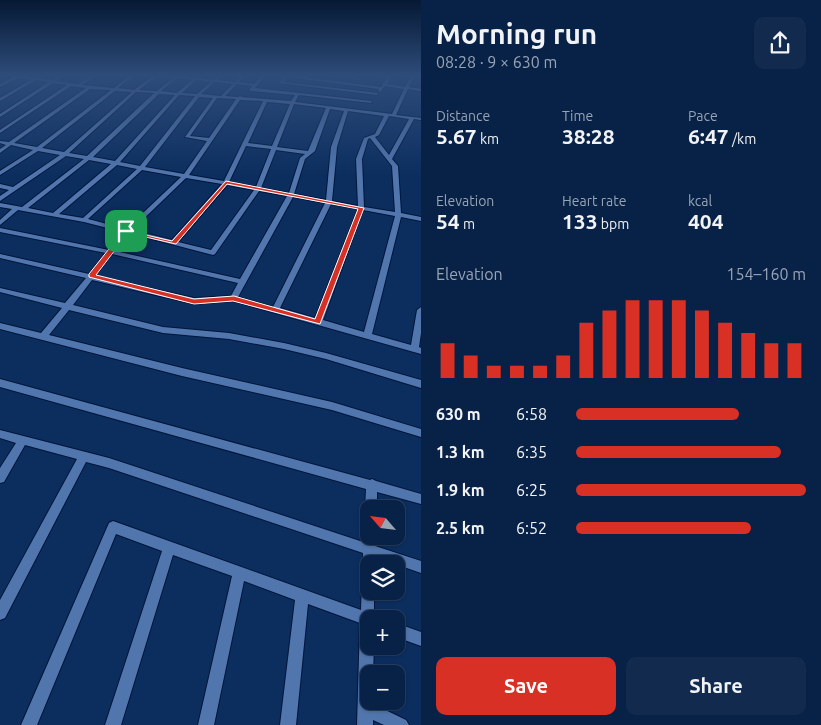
<!DOCTYPE html>
<meta charset="utf-8">
<style>
:root{--surface:#082247;--page:#112a4e;--text:#f1f3f6;--muted:#98a4b4;--line:#293f60;--accent:#d93025}
body{margin:0;font-family:Ubuntu,sans-serif;background:var(--page);color:var(--text);height:100vh;display:flex;flex-direction:column;font-size:19px;white-space:nowrap}
*{box-sizing:border-box;margin:0}
p{font-size:16px;color:var(--muted)}
.icon{flex:none;width:28px;height:28px;fill:none;stroke:currentColor;stroke-width:2;stroke-linecap:round;stroke-linejoin:round}
.map{position:relative;flex:1;overflow:hidden}
.sheet{display:flex;flex-direction:column;background:var(--surface);width:400px}
.sheet>*{flex:none}
.needle{width:32px;rotate:298deg}
.controls{position:absolute;left:360px;top:500px;display:grid;gap:10px}
.controls a{display:grid;place-items:center;width:45px;height:45px;border-radius:10px;background:var(--surface);box-shadow:0 1px 4px #0004,0 0 0 1px var(--line);font-size:25px}
.pin{position:absolute;display:grid;place-items:center;width:42px;height:42px;color:#fff;margin:-21px;border-radius:10px;box-shadow:0 2px 8px #0006}
.round{display:grid;place-items:center;flex:none;width:52px;height:52px;border-radius:10px;background:var(--page)}
.headline{display:flex;align-items:center;justify-content:space-between;height:85px;padding:0 15px}
h1{font-size:28px;font-weight:600;line-height:38px}
.figures{display:grid;grid-template-columns:repeat(3,1fr);gap:8px;height:85px;padding:5px 15px}
.figures div{display:grid;align-content:center}
.figures b{font-size:21px;font-weight:600}
.figures small{font-size:14px;font-weight:400}
.figures p{font-size:14px}
.chart{height:140px;padding:10px 15px}
.chart p{display:flex;justify-content:space-between}
.chart svg{width:100%;height:90px;margin-top:5px;stroke:var(--accent);stroke-width:6}
.action{display:flex;gap:10px;margin-top:auto;padding:10px 15px}
.action a{flex:1;height:58px;border-radius:10px;background:var(--accent);color:#fff;font-size:20px;font-weight:600;line-height:58px;text-align:center}
.action a+a{background:var(--page);color:var(--text)}
ul{padding:0 15px;list-style:none;font-size:16px}
li{display:grid;grid-template-columns:80px 60px 1fr;align-items:center;height:38px}
li i{height:12px;border-radius:6px;background:var(--accent)}
main{display:flex;flex:1;min-height:0}
.map>svg:first-child{display:block}
</style>
<main>
<div class="map">
<svg width="421" height="725" viewBox="0 0 421 725">
<rect width="100%" height="100%" fill="#0b2e5f"/>
<g fill="none" stroke-linecap="round" stroke-linejoin="round">
<g stroke="#00153a" stroke-width="2">
<path id="minor" d="M6,75H18L52,80L61,75H65L56,81L78,84L94,75H98L82,85L114,88L131,75H135L118,88L134,90L154,75H181L180,76L195,78L198,75H202L199,78L213,80L219,75H223L218,80L235,82L242,75H246L239,82L254,84L262,75H266L255,88L371,101L372,103L299,95L295,102L392,114L404,89L385,86L380,92L378,91L379,89L287,77L284,82L378,93L377,95L279,83L285,75H289L381,87L387,78L371,76L369,75L389,76L393,75L387,84L405,87L411,75H415L409,87L421,89V91L408,89L396,115L421,118V120L414,119L392,159L398,166L401,213L421,217V221L401,217L372,334L411,345L417,310L421,307V333L419,347L421,348V354L233,301L194,304L92,280L73,305L163,327L229,333L284,343L326,353L421,380V388L326,359L284,349L229,339L163,333L69,310L49,335L182,368L332,402L421,429V437L332,410L182,376L0,329V323L41,333L62,308L0,292V288L65,303L86,278L0,258V254L89,274L106,253L0,232V228L109,250L123,232L84,222L18,210L0,225V220L12,209L0,207V203L22,207L84,159L66,156L0,201V196L9,190L0,188V184L13,187L60,155L38,151L0,175V171L33,150L11,145L0,153V149L6,145L0,143V141L9,142L86,88L71,86L0,133V130L67,85L53,83L0,117V114L49,82L36,80L0,101V98L31,80L18,78L0,87V84L13,77ZM157,76L173,78L157,91L139,90ZM177,78L192,80L177,93L161,91ZM196,80L211,82L197,94L182,93ZM215,82L233,84L221,96L201,94ZM237,84L252,86L249,90L251,91L295,95L291,101L242,97L240,96L238,97L225,96ZM90,89L111,90L37,147L14,143ZM115,91L132,92L64,152L42,148ZM136,92L154,93L87,156L69,153ZM159,94L175,95L115,161L93,157ZM179,95L195,96L140,166L120,162ZM199,97L213,98L185,137L207,141L184,174L145,167ZM217,98L236,99L209,138L190,136ZM240,100L263,101L224,181L189,175ZM267,102L290,104L272,146L248,143ZM294,104L326,108L308,151L277,147ZM330,109L344,111L331,147L326,200L294,194L305,159L315,151ZM348,111L384,116L375,134L364,138L356,159L358,206L332,201L337,147ZM389,116L409,119L389,155L375,137L379,135ZM370,138L392,166L395,212L364,207L362,159L368,139ZM246,146L271,149L256,187L229,182ZM276,150L305,154L300,158L289,193L261,188ZM89,160L111,164L53,213L28,208ZM117,165L137,169L83,218L59,214ZM142,170L181,177L126,229L88,219ZM186,178L222,184L172,240L132,230ZM227,185L254,190L211,250L178,242ZM259,191L287,196L240,279L115,251L129,233L213,255L215,254ZM293,197L325,203L273,307L238,297ZM331,204L358,209L315,318L280,308ZM363,210L395,216L364,332L323,320ZM112,254L238,283L231,296L194,298L95,276Z
M331,75H338L362,79L360,80Z
M0,379L370,480L372,479L376,481L421,494V504L377,492V509H369V514L365,509L366,489L0,387Z
M0,430L109,458L363,542L365,531L369,529V536H375V546L421,561V573L375,557V564H369V591H374V616L375,619H369V646H374L373,674H369V701H373V704L406,720L409,725H384L373,720V725H357L360,623L308,604L296,725H280L295,600L244,581L214,725H198L232,576L173,555L121,725H105L162,551L116,534L37,725H21L109,523L113,521L361,610L363,553L109,468L86,462L5,618L0,620V600L77,459L25,445L4,482L0,483V468L16,443L0,438Z
M396,623L421,632V646L396,637Z"/>
</g>
<use href="#minor" fill="#5176ad" fill-rule="evenodd"/>
</g>
<linearGradient id="sky" x2="0" y2="1"><stop stop-color="#061934"/><stop offset="0.43" stop-color="#2e4c7a"/><stop offset="1" stop-color="#2e4c7a" stop-opacity="0"/></linearGradient>
<rect width="421" height="176" fill="url(#sky)"/>
<path fill="#d93025" stroke="#fff" fill-rule="evenodd" d="M226,181L364,208L320,324L233,301L194,304L89,277V274L124,230L172,241ZM227,184L358,209L315,319L234,296L194,299L96,275L128,233L176,244Z"/>
</svg>
<div class="controls">
<a><svg class="needle" viewBox="-14 -14 28 28"><path d="M0-13l5 13h-10z" fill="#e53935"/><path d="M0 13l5-13h-10z" fill="#98a4b4"/></svg></a>
<a><svg class="icon" aria-label="layers" viewBox="0 0 24 24"><path d="M12 4l9 5-9 5-9-5zM3 14l9 5 9-5"/></svg></a>
<a>+</a>
<a>−</a>
</div>
<div class="pin" style="left:126px;top:231px;background:#1e9e55"><svg class="icon" aria-label="arrive" viewBox="0 0 24 24"><path d="M6 21V4h12l-3 4 3 4H6"/></svg></div>
</div>
<section class="sheet">
<div class="headline"><div><h1>Morning run</h1><p>08:28 · 9 × 630 m</p></div><a class="round"><svg class="icon" aria-label="share" viewBox="0 0 24 24"><path d="M12 15V3M7 8l5-5 5 5M5 13v7h14v-7"/></svg></a></div>
<div class="figures">
<div><p>Distance</p><b>5.67<small> km</small></b></div>
<div><p>Time</p><b>38:28</b></div>
<div><p>Pace</p><b>6:47<small> /km</small></b></div>
</div>
<div class="figures">
<div><p>Elevation</p><b>54<small> m</small></b></div>
<div><p>Heart rate</p><b>133<small> bpm</small></b></div>
<div><p>kcal</p><b>404</b></div>
</div>
<div class="chart"><p><span>Elevation</span>154–160 m</p>
<svg viewBox="0 0 160 44" preserveAspectRatio="none"><path d="M5 44V27M15 44V33M25 44V38M35 44V38M45 44V38M55 44V33M65 44V17M75 44V11M85 44V6M95 44V6M105 44V6M115 44V11M125 44V17M135 44V22M145 44V27M155 44V27"/></svg>
</div>
<ul>
<li><b>630 m</b>6:58<i style="width:71%"></i></li>
<li><b>1.3 km</b>6:35<i style="width:89%"></i></li>
<li><b>1.9 km</b>6:25<i style="width:100%"></i></li>
<li><b>2.5 km</b>6:52<i style="width:76%"></i></li>
</ul>
<div class="action"><a>Save</a><a>Share</a></div>
</section>
</main>
